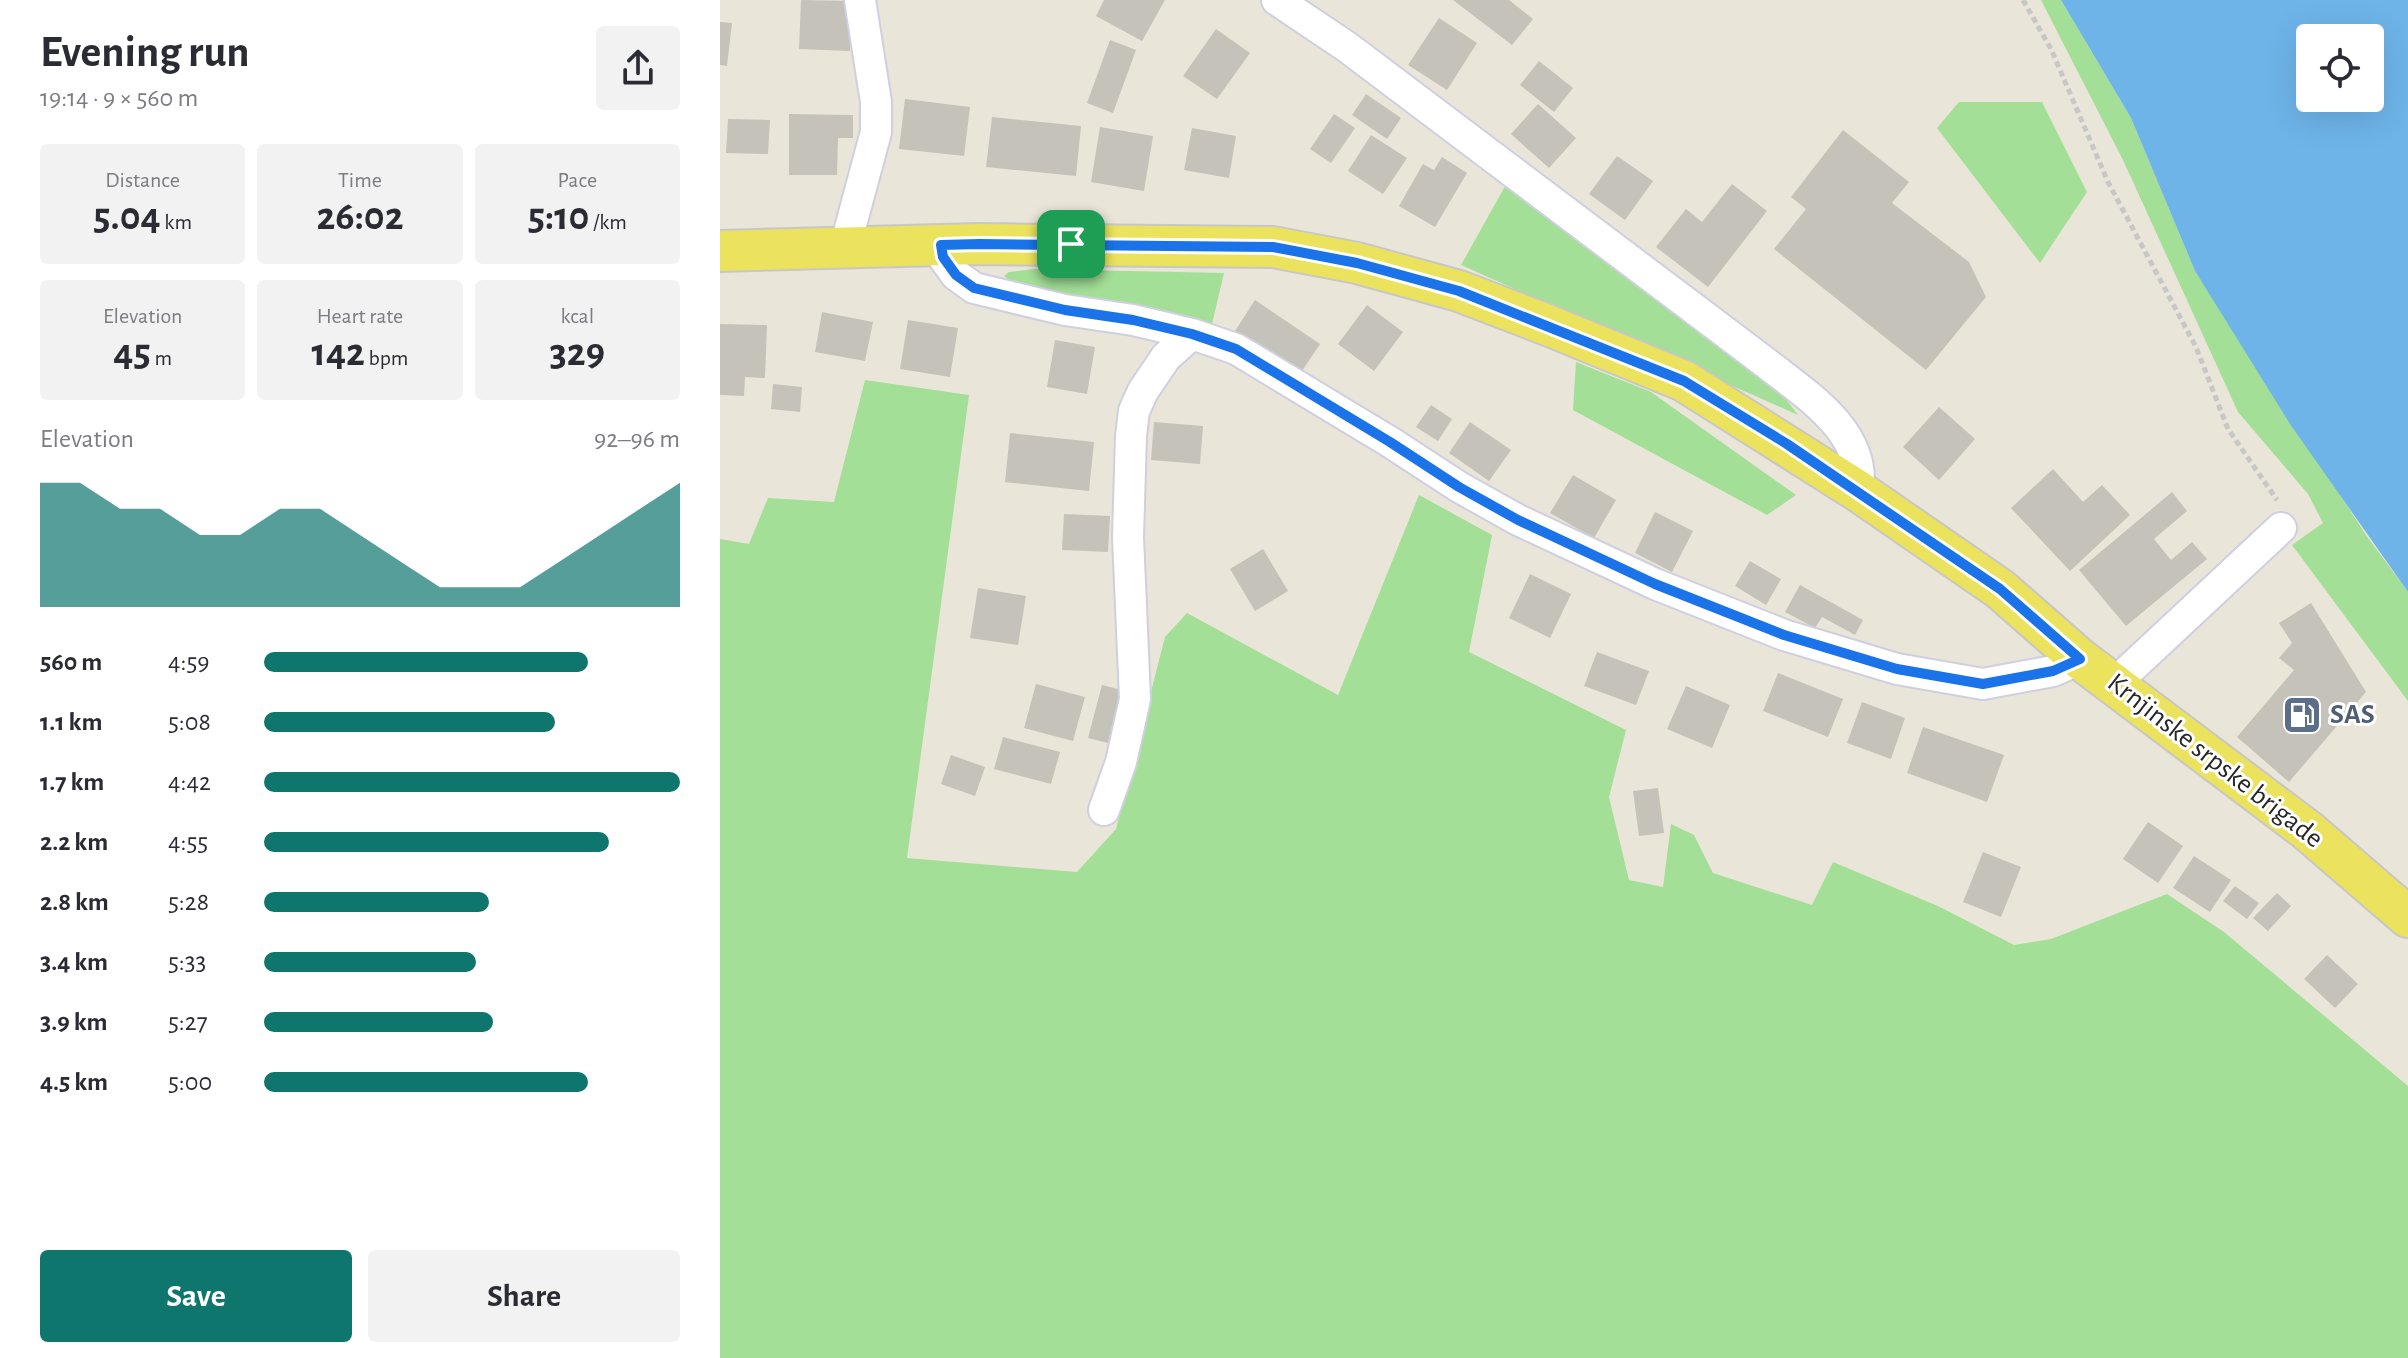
<!DOCTYPE html>
<meta charset="utf-8">
<style>
:root{--surface:#fff;--page:#f2f2f3;--text:#2b2b33;--muted:#7c7c81;--accent:#0f766e}
body{margin:0;font-family:"Alegreya Sans",sans-serif;background:var(--page);color:var(--text);height:100vh;display:flex;flex-direction:column;font-size:30px;white-space:nowrap}
*{box-sizing:border-box;margin:0}
p{font-size:26px;color:var(--muted)}
.icon{flex:none;width:44px;height:44px;fill:none;stroke:currentColor;stroke-width:2;stroke-linecap:round;stroke-linejoin:round}
.map{position:relative;flex:1;overflow:hidden}
.drawer{display:flex;flex-direction:column;background:var(--surface);width:720px}
.drawer>*{flex:none}
.buttons{position:absolute;left:1576px;top:24px;display:grid;gap:16px}
.buttons a{display:grid;place-items:center;width:88px;height:88px;border-radius:8px;background:var(--surface);box-shadow:0 8px 32px #0002;font-size:40px}
.pin{position:absolute;display:grid;place-items:center;width:68px;height:68px;color:#fff;margin:-34px;border-radius:16px;box-shadow:0 4px 12px #0006}
.round{display:grid;place-items:center;flex:none;width:84px;height:84px;border-radius:8px;background:var(--page)}
.head{display:flex;align-items:center;justify-content:space-between;height:136px;padding:0 40px}
h1{font-size:44px;font-weight:700;line-height:60px}
.figures{display:grid;grid-template-columns:repeat(3,1fr);gap:12px;height:136px;padding:8px 40px}
.figures div{display:grid;align-content:center;border-radius:8px;background:var(--page);text-align:center}
.figures b{font-size:40px;font-weight:700}
.figures small{font-size:22px;font-weight:400}
.figures p{font-size:22px}
.chart{height:224px;padding:16px 40px}
.chart p{display:flex;justify-content:space-between}
.chart svg{width:100%;height:144px;margin-top:8px;fill:var(--accent);opacity:.7}
.cta{display:flex;gap:16px;margin-top:auto;padding:16px 40px}
.cta a{flex:1;height:92px;border-radius:8px;background:var(--accent);color:#fff;font-size:32px;font-weight:700;line-height:92px;text-align:center}
.cta a+a{background:var(--page);color:var(--text)}
ul{padding:0 40px;list-style:none;font-size:26px}
li{display:grid;grid-template-columns:128px 96px 1fr;align-items:center;height:60px}
li i{height:20px;border-radius:10px;background:var(--accent)}
main{display:flex;flex:1;min-height:0}
.map>svg:first-child{display:block}
</style>
<main>
<section class="drawer">
<div class="head"><div><h1>Evening run</h1><p>19:14 · 9 × 560 m</p></div><a class="round"><svg class="icon" aria-label="share" viewBox="0 0 24 24"><path d="M12 15V3M7 8l5-5 5 5M5 13v7h14v-7"/></svg></a></div>
<div class="figures">
<div><p>Distance</p><b>5.04<small> km</small></b></div>
<div><p>Time</p><b>26:02</b></div>
<div><p>Pace</p><b>5:10<small> /km</small></b></div>
</div>
<div class="figures">
<div><p>Elevation</p><b>45<small> m</small></b></div>
<div><p>Heart rate</p><b>142<small> bpm</small></b></div>
<div><p>kcal</p><b>329</b></div>
</div>
<div class="chart"><p><span>Elevation</span>92–96 m</p>
<svg viewBox="0 0 160 44" preserveAspectRatio="none"><path d="M0 44V6L10 6L20 14L30 14L40 22L50 22L60 14L70 14L80 22L90 30L100 38L110 38L120 38L130 30L140 22L150 14L160 6V44z"/></svg>
</div>
<ul>
<li><b>560 m</b>4:59<i style="width:78%"></i></li>
<li><b>1.1 km</b>5:08<i style="width:70%"></i></li>
<li><b>1.7 km</b>4:42<i style="width:100%"></i></li>
<li><b>2.2 km</b>4:55<i style="width:83%"></i></li>
<li><b>2.8 km</b>5:28<i style="width:54%"></i></li>
<li><b>3.4 km</b>5:33<i style="width:51%"></i></li>
<li><b>3.9 km</b>5:27<i style="width:55%"></i></li>
<li><b>4.5 km</b>5:00<i style="width:78%"></i></li>
</ul>
<div class="cta"><a>Save</a><a>Share</a></div>
</section>
<div class="map">
<svg width="1688" height="1358" viewBox="0 0 1688 1358">
<rect width="100%" height="100%" fill="#eae5d9"/>
<path fill="#a3df97" d="M1321,0H1341L1411,118L1475,271L1646,535L1688,592V701L1572,545L1603,523L1588,494L1518,412L1403,160Z
M1239,102H1322L1367,192L1320,263L1217,128Z
M788,181L1062,394L1078,415L741,265Z
M314,269L504,273L492,324L298,287L284,276L289,272Z
M856,362L931,392L1076,495L1047,515L853,410Z
M145,380L249,395L187,858L357,872L396,829L445,637L467,613L618,695L699,495L772,535L749,652L906,730L889,797L909,880L943,887L951,824L974,835L993,873L1092,905L1113,862L1218,906L1294,945L1331,939L1447,894L1504,932L1688,1086V1358H0V539L29,544L48,498L114,502Z"/>
<path fill="#6eb4e9" fill-rule="evenodd" d="M1341,0H1688V592L1570,424L1475,271L1411,118ZM1590,38H1650V98H1590Z"/>
<path fill="#c5c2b9" d="M81,0L131,1L130,51L79,49Z
M384,0H445L422,41L376,16Z
M733,0H789L813,19L792,45Z
M719,18L757,43L727,90L688,65Z
M0,22L12,23L7,66L0,65Z
M496,29L530,53L497,99L463,76Z
M390,40L416,50L393,113L367,103Z
M819,61L853,88L834,112L800,85Z
M646,94L681,118L667,139L632,115Z
M185,99L250,107L244,156L179,149Z
M818,104L856,138L829,168L791,134Z
M69,114L133,115V138H118L117,175H69Z
M614,114L635,128L611,163L590,149Z
M272,117L361,126L356,176L266,167Z
M8,119L50,120L48,154L6,153Z
M380,127L433,136L424,191L371,182Z
M472,128L516,136L509,178L464,170Z
M1123,130L1189,182L1172,203L1249,262L1266,297L1206,370L1054,249L1086,209L1071,197Z
M651,135L687,158L663,194L628,171Z
M897,156L933,181L905,220L869,194Z
M722,157L747,173L715,227L679,206L703,164L714,170Z
M1012,184L1047,211L988,287L936,247L966,209L982,222Z
M535,300L600,344L580,374L515,331Z
M647,305L683,332L654,371L618,344Z
M102,312L153,322L145,361L95,352Z
M188,320L238,328L230,377L180,369Z
M0,324L47,325L45,378L25,377L24,396L0,395Z
M335,340L375,347L367,394L327,387Z
M53,384L82,387L80,412L51,409Z
M711,405L732,419L718,441L696,427Z
M1219,407L1255,439L1219,480L1183,447Z
M434,422L483,426L480,464L431,460Z
M750,422L791,450L769,481L729,453Z
M290,433L374,442L369,491L285,482Z
M1333,469L1363,502L1382,485L1410,515L1350,571L1291,508Z
M853,475L896,500L874,538L830,513Z
M1452,492L1467,511L1434,539L1451,560L1472,542L1487,559L1406,626L1359,570Z
M935,512L973,531L952,572L915,553Z
M344,514L390,516L388,552L342,550Z
M543,549L568,591L535,611L510,569Z
M1030,561L1061,579L1046,605L1015,586Z
M810,574L851,594L830,638L789,618Z
M1080,585L1143,620L1135,635L1102,617L1095,628L1065,612Z
M258,588L306,596L298,645L250,638Z
M1591,603L1646,692L1569,782L1517,737L1574,670L1559,658L1572,643L1559,623Z
M877,652L929,671L916,705L864,686Z
M1058,673L1123,699L1108,737L1043,711Z
M316,684L365,697L353,741L304,728Z
M382,685L402,690L388,743L368,738Z
M966,686L1010,705L992,748L947,729Z
M1142,702L1185,718L1171,759L1127,743Z
M1203,727L1284,755L1267,802L1187,773Z
M283,737L340,752L331,784L274,769Z
M231,755L265,767L255,796L221,784Z
M938,788L944,833L919,836L913,791Z
M1428,822L1463,846L1438,883L1403,859Z
M1263,852L1301,867L1281,917L1243,902Z
M1474,856L1511,880L1490,912L1453,888Z
M1515,886L1539,903L1527,919L1503,901Z
M1557,893L1571,906L1548,931L1533,918Z
M1607,955L1638,984L1615,1008L1584,979Z"/>
<g fill="none" stroke-linecap="round" stroke-linejoin="round">
<g stroke="#cfcfe0" stroke-width="34">
<path id="minor" d="M557,0L627,47L1046,363C1086,395 1147,431 1138,491
M221,245L223,257L236,275L254,288L345,310L413,320L472,334L516,349L670,442L739,487L798,520L935,584L1064,635L1177,669L1263,684L1333,671L1360,659
M125,247L156,132V102L140,0
M1395,683L1561,528
M384,810L401,762L415,699L408,537L411,436L414,411L423,391L446,357L472,334"/>
</g>
<g stroke="#c7c7c7" stroke-width="44">
<path id="major" d="M0,251L259,244L553,247L637,263L739,291L830,326L964,381L1138,491L1280,589L1360,659L1587,830L1688,917"/>
</g>
<path stroke="#c7c7c7" stroke-width="5" stroke-dasharray="6 4" stroke-linecap="butt" d="M1303,0L1331,49L1388,182L1476,347L1508,429L1557,500"/>
<use href="#minor" stroke="#fff" stroke-width="30"/>
<use href="#major" stroke="#ebe25d" stroke-width="40"/>
</g>
<g fill="none" stroke-linecap="round" stroke-linejoin="round">
<g stroke="#fff" stroke-width="16">
<path id="route" d="M259,244L553,247L637,263L739,291L964,381L1067,444L1280,589L1360,659L1333,671L1263,684L1177,669L1064,635L935,584L798,520L739,487L670,442L516,349L472,334L413,320L345,310L254,288L236,275L223,257L221,245Z"/>
</g>
<use href="#route" stroke="#1a73e8" stroke-width="10"/>
</g>
<defs>
<g id="fuel-square" transform="scale(2)"><rect x="-9" y="-9" width="18" height="18" rx="4" fill="#5c6f8a" stroke="#fff"/><path d="M-5.5-6h7V0h2V4h1.3V-2.5L3-4.5l.8-.8L6-3V5H2.5V1h-1V6h-7ZM-4.2-4.7v3.2H.2V-4.7Z" fill="#fff"/></g>
</defs>
<g fill-rule="evenodd">
<use href="#fuel-square" x="1582" y="715"/>
</g>
<g text-anchor="middle" dominant-baseline="central" stroke-width="6" stroke-linejoin="round" paint-order="stroke">
<g font-size="28" font-weight="bold" fill="#4e5e75" stroke="#fff" text-anchor="start">
<text x="1610" y="715">SAS</text>
</g>
<g font-size="28" fill="#272727" stroke="#fff">
<text transform="translate(1495 761) rotate(38)">Krnjinske srpske brigade</text>
</g>
</g>
</svg>
<div class="buttons">
<a><svg class="icon" aria-label="locate" viewBox="0 0 24 24"><circle cx="12" cy="12" r="6"/><path d="M12 2v4M12 18v4M2 12h4M18 12h4"/></svg></a>
</div>
<div class="pin" style="left:351px;top:244px;background:#1e9e55"><svg class="icon" aria-label="arrive" viewBox="0 0 24 24"><path d="M6 21V4h12l-3 4 3 4H6"/></svg></div>
</div>
</main>
